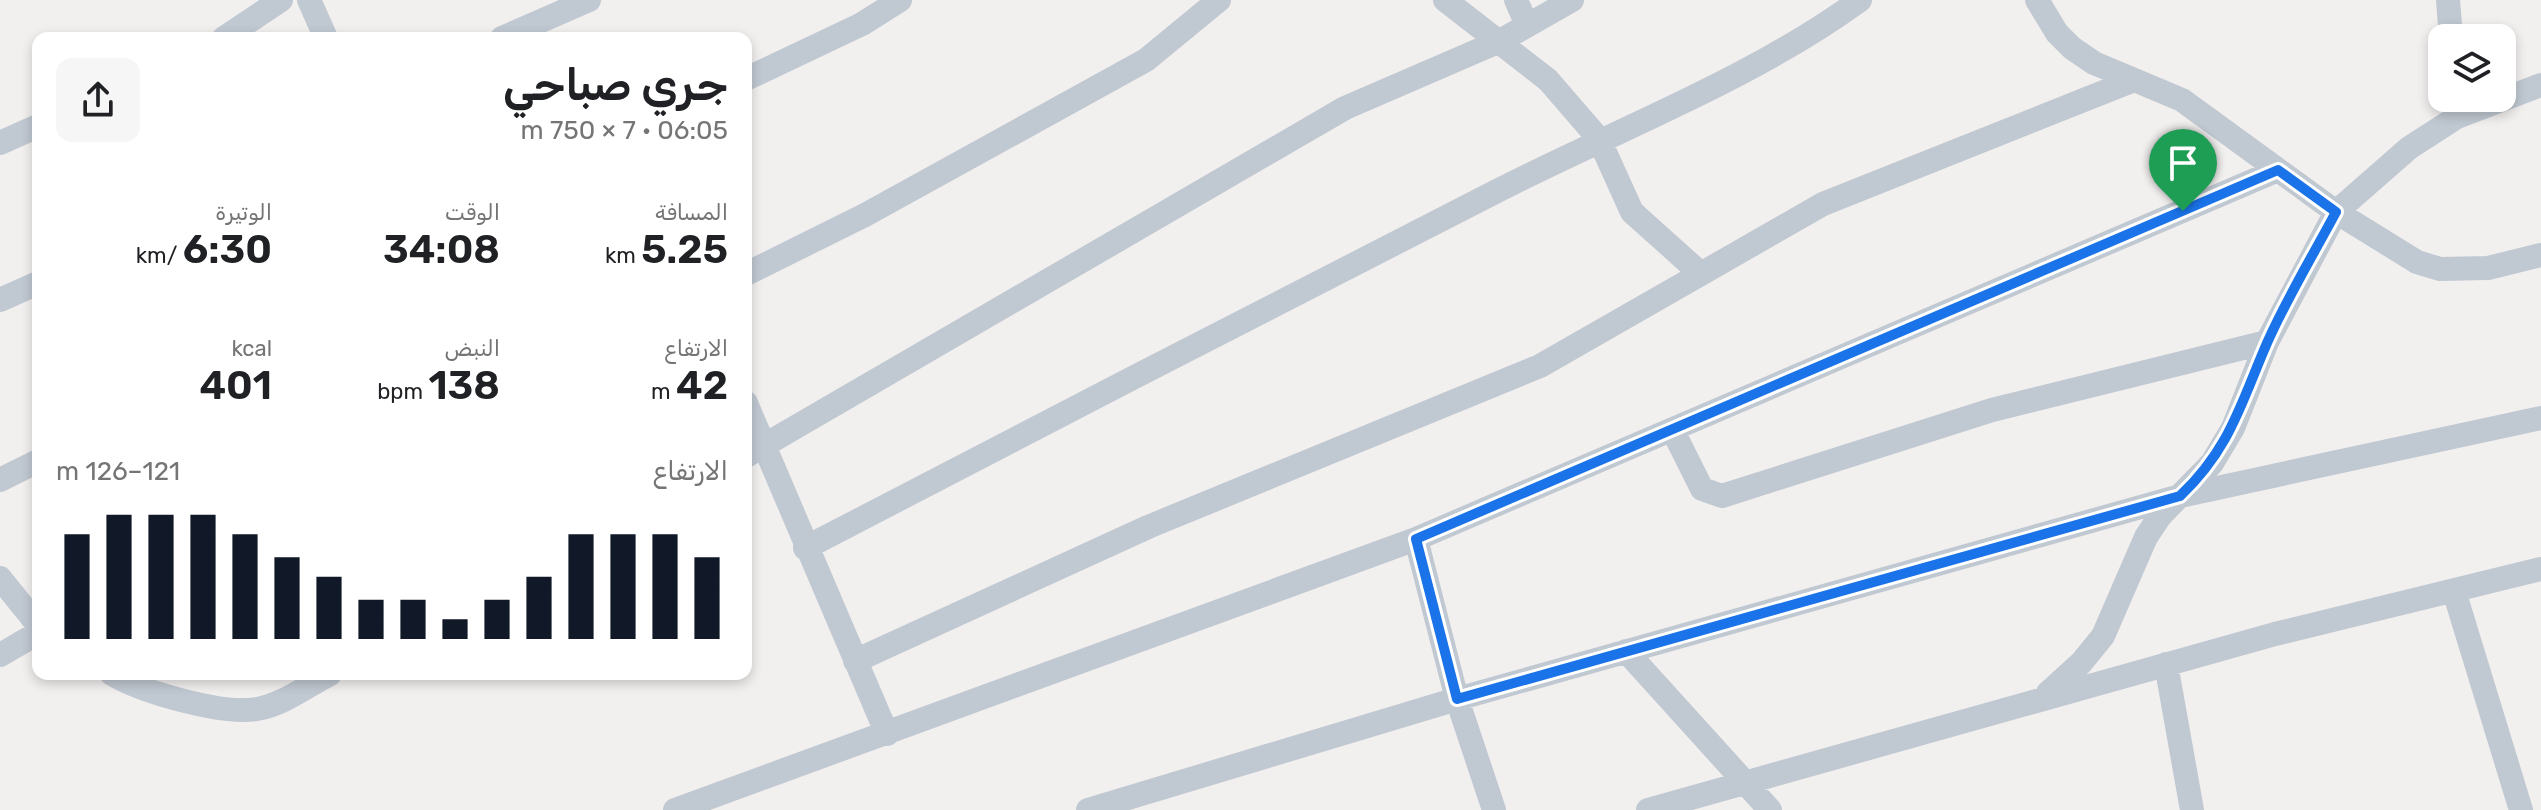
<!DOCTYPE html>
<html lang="ar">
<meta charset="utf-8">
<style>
:root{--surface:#fff;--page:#f6f6f6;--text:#202124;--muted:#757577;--accent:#111827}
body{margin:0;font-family:Rubik,"Noto Naskh Arabic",sans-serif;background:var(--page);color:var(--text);direction:rtl;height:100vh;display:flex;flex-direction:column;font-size:30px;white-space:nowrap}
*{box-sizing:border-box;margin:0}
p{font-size:26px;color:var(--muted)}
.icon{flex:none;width:44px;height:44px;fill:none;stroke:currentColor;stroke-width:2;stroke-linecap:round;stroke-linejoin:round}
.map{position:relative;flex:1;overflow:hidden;direction:ltr}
.sheet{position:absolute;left:32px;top:32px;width:720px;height:648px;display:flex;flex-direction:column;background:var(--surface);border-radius:16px;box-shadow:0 4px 12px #0003;direction:rtl}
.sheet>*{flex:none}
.fabs{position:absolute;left:2428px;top:24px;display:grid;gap:16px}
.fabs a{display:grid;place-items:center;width:88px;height:88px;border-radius:16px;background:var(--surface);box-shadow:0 4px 12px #0003;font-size:40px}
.pin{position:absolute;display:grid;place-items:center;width:68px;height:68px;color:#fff;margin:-82px -34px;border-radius:50% 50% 50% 0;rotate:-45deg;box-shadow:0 0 8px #0007}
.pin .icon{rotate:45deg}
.round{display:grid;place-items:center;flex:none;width:84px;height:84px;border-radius:16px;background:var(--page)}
.head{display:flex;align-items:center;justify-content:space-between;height:136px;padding:0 24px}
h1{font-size:44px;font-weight:600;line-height:60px}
.stats{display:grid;grid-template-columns:repeat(3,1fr);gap:12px;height:136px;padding:8px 24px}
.stats div{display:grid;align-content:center}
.stats b{font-size:40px;font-weight:600}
.stats small{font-size:22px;font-weight:400}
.stats p{font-size:22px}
.chart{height:224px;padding:16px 24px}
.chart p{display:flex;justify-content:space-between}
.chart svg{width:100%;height:144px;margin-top:8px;stroke:var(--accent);stroke-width:6}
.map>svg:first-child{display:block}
</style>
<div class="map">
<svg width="2541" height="810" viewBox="0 0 2541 810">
<rect width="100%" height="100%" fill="#f2efef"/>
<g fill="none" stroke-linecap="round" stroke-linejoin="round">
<path stroke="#c0c8d1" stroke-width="24" d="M309,0L326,38
M1445,0L1548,80L1599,139L1632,212L1700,273
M1516,0L1526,23
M2037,0L2057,33L2072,48L2094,63L2182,100L2336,212L2417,262L2440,269L2488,268L2541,255
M2448,0L2451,38
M224,38L281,0
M502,38L589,0
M746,79L862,24L900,0
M0,143L38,126
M746,274L865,215L1146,60L1219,0
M0,300L38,283
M746,403L887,734
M1673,431L1702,489L1722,496L1992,410L2267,342
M746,456L1345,108L1500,41L1572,0
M0,480L38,461
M1416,539L1457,699L1494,810
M805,548C1035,428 1266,309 1497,191C1616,130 1752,79 1860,0
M0,578L38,625
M2454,591L2521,810
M1626,651L1770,810
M0,655L38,633
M855,661L1148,527L1540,366L1823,204L2134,80
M2166,664L2192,810
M112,674C142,692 222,715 257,709C282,705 307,686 330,674
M2048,693L2081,663L2103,636L2146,537L2160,516L2212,463L2233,428L2267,342L2336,212L2409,148L2457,117L2541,85
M675,810L1416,539L2278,170
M1088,810L1457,699L2180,496L2541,418
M1648,810L2275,634L2541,569"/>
</g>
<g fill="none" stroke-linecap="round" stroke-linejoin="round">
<g stroke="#fff" stroke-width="16">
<path id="route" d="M2278,170L2336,212C2313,255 2287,298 2267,343C2241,403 2230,449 2180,496L1457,699L1416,539Z"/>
</g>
<use href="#route" stroke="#1a73e8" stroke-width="10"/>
</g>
</svg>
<div class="fabs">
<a><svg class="icon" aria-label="layers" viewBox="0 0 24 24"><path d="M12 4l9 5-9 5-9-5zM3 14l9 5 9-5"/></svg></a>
</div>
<div class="pin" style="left:2183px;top:211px;background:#1e9e55"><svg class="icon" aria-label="arrive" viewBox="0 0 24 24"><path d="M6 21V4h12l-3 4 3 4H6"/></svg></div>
<section class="sheet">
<div class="head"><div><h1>جري صباحي</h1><p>06:05 · 7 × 750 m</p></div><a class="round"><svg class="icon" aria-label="share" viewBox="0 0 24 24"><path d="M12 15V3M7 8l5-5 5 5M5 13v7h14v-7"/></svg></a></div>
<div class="stats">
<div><p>المسافة</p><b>5.25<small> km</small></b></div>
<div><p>الوقت</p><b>34:08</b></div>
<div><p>الوتيرة</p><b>6:30<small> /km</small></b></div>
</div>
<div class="stats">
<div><p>الارتفاع</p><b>42<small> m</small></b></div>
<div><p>النبض</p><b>138<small> bpm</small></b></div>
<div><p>kcal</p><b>401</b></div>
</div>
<div class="chart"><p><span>الارتفاع</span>121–126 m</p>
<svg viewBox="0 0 160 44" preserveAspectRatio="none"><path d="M5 44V12M15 44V6M25 44V6M35 44V6M45 44V12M55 44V19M65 44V25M75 44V32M85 44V32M95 44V38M105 44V32M115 44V25M125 44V12M135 44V12M145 44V12M155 44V19"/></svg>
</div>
</section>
</div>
